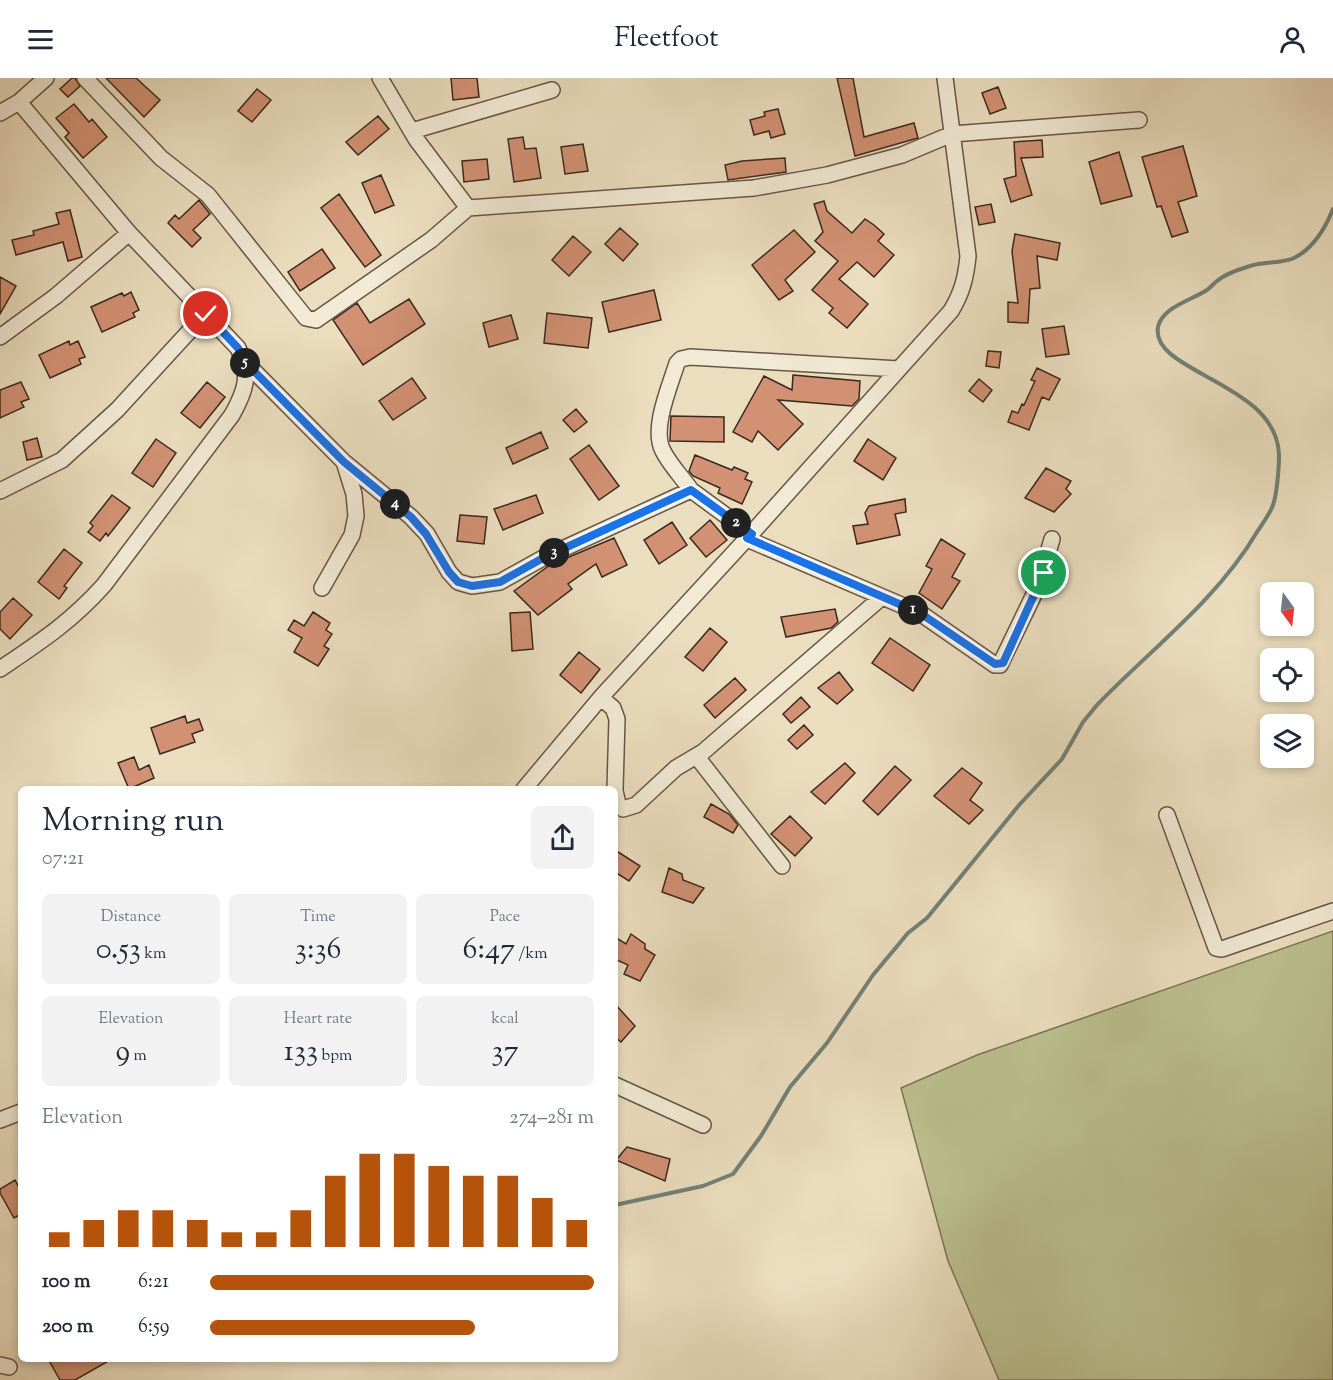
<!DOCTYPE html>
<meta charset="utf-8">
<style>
:root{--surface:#fff;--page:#f2f2f3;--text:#1f2937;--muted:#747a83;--accent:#b45309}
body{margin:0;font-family:"Sorts Mill Goudy",serif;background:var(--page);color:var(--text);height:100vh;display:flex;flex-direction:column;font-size:22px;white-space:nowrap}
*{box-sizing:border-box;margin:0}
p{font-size:20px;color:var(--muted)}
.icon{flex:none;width:33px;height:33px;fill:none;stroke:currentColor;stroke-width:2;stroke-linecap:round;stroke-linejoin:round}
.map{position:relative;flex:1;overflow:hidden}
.panel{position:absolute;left:18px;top:708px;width:600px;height:576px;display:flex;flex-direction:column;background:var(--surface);border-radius:9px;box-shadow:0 3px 9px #0003}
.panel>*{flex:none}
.needle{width:39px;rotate:165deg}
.tools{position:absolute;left:1260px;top:504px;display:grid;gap:12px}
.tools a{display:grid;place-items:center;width:54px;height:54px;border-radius:9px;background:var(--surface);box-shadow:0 3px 9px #0003;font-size:30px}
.pin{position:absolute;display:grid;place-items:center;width:51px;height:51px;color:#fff;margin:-26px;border:3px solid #fff;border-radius:50%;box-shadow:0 2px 6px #0007}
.km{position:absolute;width:30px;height:30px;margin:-15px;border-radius:50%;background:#222;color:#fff;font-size:16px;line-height:30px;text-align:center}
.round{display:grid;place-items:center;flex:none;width:63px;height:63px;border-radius:9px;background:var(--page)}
.head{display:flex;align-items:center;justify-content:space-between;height:102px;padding:0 24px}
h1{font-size:33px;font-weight:600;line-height:45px}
.metrics{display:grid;grid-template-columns:repeat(3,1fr);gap:9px;height:102px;padding:6px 24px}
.metrics div{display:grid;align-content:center;border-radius:9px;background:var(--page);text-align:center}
.metrics b{font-size:30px;font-weight:600}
.metrics small{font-size:16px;font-weight:400}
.metrics p{font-size:16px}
.chart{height:168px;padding:12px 24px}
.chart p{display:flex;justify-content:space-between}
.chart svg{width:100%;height:108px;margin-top:6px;stroke:var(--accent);stroke-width:6}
ul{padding:0 24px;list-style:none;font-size:20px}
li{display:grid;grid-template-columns:96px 72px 1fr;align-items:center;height:45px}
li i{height:15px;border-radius:8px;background:var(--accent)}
header{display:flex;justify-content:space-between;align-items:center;height:78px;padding:0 24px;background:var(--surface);font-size:27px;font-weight:600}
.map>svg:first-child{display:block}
</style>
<header><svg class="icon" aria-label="menu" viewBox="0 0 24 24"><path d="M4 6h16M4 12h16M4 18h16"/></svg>Fleetfoot<svg class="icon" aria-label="person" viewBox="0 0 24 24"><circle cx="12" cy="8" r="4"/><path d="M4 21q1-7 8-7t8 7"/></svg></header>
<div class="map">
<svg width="1333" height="1302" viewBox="0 0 1333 1302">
<rect width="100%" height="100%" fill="#ebdebf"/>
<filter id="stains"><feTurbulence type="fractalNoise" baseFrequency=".00333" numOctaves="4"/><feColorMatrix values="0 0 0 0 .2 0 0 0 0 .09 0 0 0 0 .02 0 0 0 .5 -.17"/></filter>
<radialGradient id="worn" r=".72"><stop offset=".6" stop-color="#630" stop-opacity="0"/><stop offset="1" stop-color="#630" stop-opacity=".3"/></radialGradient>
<path fill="#bcc08f" stroke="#7b7457" stroke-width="1.5" d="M1333,853V1302H999L948,1183L901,1010L977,977Z"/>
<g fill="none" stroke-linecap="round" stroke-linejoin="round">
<path stroke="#728177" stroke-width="4" d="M615,1127L703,1108L733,1096L761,1058L790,1009L827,965L873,897L908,855L927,840L1020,726L1062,681L1083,644L1097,627C1151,571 1217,522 1257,454C1262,446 1270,436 1273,427C1277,416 1279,389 1279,377C1277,304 1150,295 1158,249C1162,229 1192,222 1207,212C1211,209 1213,206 1217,203C1225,196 1240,191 1250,188C1264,183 1281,186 1294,180C1314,170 1325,151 1333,131"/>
</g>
<path fill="#d29173" stroke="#3a281f" stroke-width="1.5" d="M72,0H75L80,8L68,19L60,11Z
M106,0H136L160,22L144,39Z
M451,0H477L479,19L453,22Z
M837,0H853L864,59L914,45L918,60L855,78Z
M998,9L1006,30L990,36L982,15Z
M257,11L271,22L252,44L238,33Z
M74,26L89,44L92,41L107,59L83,80L65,59L69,55L56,40Z
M778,31L785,56L771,60L769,53L754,57L750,42L765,38L764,34Z
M378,38L389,51L358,77L346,64Z
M523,59L525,71L536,70L541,100L514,104L508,61Z
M1042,62L1043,79L1021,80L1032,117L1011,124L1004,101L1016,98L1014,64Z
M583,66L588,93L565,96L561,69Z
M1183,68L1197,118L1178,124L1188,154L1172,159L1161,128L1157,129L1142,79Z
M1119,74L1132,118L1101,126L1089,84Z
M785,80L786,94L728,102L725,87L742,83Z
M487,81L489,101L464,104L462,83Z
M381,97L394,127L375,135L362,105Z
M339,116L381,177L365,189L321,130Z
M199,122L210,136L193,152L201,160L192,169L168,145L175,137L179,141Z
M824,123L827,133L852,155L865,141L874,147L884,156L878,163L894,177L874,199L857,184L839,201L868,226L847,250L829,235L833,230L812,212L838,183L815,163L823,154L814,126Z
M991,126L995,144L979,147L975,129Z
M70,132L82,179L68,183L63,164L16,177L12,162L34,157L33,153L59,146L56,135Z
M620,150L638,166L623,183L605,166Z
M794,152L815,174L787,200L785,202L793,213L779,222L752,187Z
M1015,156L1060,165L1057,182L1037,178L1040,210L1030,211L1028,245L1008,244V224L1018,225L1012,173Z
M573,158L591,174L569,198L552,182Z
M322,171L335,190L300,213L288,194Z
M0,199L16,208L0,236Z
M654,212L661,242L609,254L602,224Z
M131,214L139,232L133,235L135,239L102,254L91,229L122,215L124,218Z
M409,221L425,246L363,287L333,242L357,225L370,245Z
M547,235L592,240L588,270L544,265Z
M511,237L518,261L489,269L483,245Z
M1064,248L1069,276L1046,279L1042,251Z
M69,263L70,267L78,263L85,279L79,281L81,286L50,300L39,277Z
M988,273L1001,274L999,290L986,288Z
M1037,290L1060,301L1049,322L1042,319L1029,352L1008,344L1012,333L1018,335L1022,326L1024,327L1035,303L1031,302Z
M793,297L860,303L859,321L852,328L778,322L803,346L778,372L758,353L752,364L733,354L764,298L792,312Z
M412,300L426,320L393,342L379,323Z
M979,301L992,312L983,324L969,313Z
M21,304L29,321L21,324L24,329L0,340V312Z
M207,304L225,319L200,350L181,335Z
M576,331L587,344L574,354L563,342Z
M671,338L724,339V364L670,363Z
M541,354L548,370L513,386L506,370Z
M37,360L42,379L27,382L23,364Z
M156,361L176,375L153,409L132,395Z
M868,361L896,380L883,402L854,383Z
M589,367L619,408L599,422L570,381Z
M695,377L732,392L734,389L748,395L745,401L752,404L742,426L718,415L720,410L693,398L689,393Z
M1046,390L1071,403L1066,411L1071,416L1054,434L1025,420Z
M112,417L130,430L108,458L106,455L100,463L88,454L93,448L90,445Z
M536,417L543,435L503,452L494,431Z
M905,421L906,434L895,436L900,457L857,466L853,448L868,446L865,435L869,428Z
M460,437L487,439L484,466L457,463Z
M710,442L727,462L706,479L690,460Z
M672,444L687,467L659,486L644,462Z
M614,460L627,487L602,499L596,486L568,506L572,511L538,537L514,513L550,487Z
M941,461L965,476L952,499L960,503L942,531L919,515L932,491L926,488Z
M64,471L82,485L64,508L67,510L59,521L38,504Z
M13,520L32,537L10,561L0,551V534Z
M835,531L838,544L831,550L786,559L781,539Z
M313,534L330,545L326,552L332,556L324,568L329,571L318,588L294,574L302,560L288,552L294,542L304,548Z
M530,534L533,571L512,573L510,535Z
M710,550L727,564L703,593L685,579Z
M890,560L930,587L913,613L872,585Z
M579,574L600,591L581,615L560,597Z
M839,594L853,612L837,626L818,610Z
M735,600L746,612L715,640L704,627Z
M801,619L810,629L791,645L783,636Z
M185,638L187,645L199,641L203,652L192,656L195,664L160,676L151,650Z
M804,647L813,657L797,671L788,662Z
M134,679L139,692L149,687L154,700L129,711L118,685Z
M845,685L855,695L825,726L811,714Z
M895,688L911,702L878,737L863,723Z
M962,690L982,705L970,722L983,732L969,746L934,718Z
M711,726L729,736L738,747L733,755L704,739Z
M790,738L812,760L795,778L771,756Z
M615,772L640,788L629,803L615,794Z
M669,790L682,796L683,802L704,810L693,825L662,814Z
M631,856L645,866V871L655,877L640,903L624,896L628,887L615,881V859L626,866Z
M615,926L635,948L621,964L615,959Z
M627,1069L670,1081L665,1103L616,1082Z
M15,1102L21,1113V1136L14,1140L0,1115V1111Z
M48,1281H112L75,1302H60Z"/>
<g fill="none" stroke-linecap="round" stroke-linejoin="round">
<g stroke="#665647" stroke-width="18">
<path id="street" d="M85,0L161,80L208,117L306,240L316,242L431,162L468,130
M380,0L416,61L468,130L754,110L827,97L902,77L952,56L1139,42
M0,35L19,24L46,0
M412,53L552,12
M0,259L56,218L129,155
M245,284L344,384L354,416L356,438L352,457L322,510
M344,384L411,439L427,456L449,494L458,504L472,508L500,504L543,480L691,412L751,456
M691,412C682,399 670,387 663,373C651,351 670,308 677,285L681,281L690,279L899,291
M0,413L62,382L117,332L206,235
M747,461L920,535L995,587H1000L1039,506L1052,461
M0,591C40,564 71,544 104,507L232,337C246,312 251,297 238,270L129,155L19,24
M601,620L613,630L617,641L615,711
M697,679L782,788
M524,711L602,618L751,456L951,233C962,215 966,199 968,178L945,0
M615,713L618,726L623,731L636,727L676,690L703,674L882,519
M1167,737L1216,870L1222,871L1333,833
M615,1007L703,1047
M0,1042L21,1034
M0,1287L9,1289"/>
</g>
<use href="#street" stroke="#f2ead5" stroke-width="15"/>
</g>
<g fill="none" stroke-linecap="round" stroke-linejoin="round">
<g stroke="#fff" stroke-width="12">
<path id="route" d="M206,236L238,270L245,284L344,384L411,439L426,456L449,494L458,504L472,508L500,504L543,480L691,412L752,456L747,460L920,535L995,586L1003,585L1044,495"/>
</g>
<use href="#route" stroke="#1a73e8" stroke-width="8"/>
</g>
<rect width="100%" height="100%" filter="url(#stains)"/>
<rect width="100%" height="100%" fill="url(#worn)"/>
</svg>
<div class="tools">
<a><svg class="needle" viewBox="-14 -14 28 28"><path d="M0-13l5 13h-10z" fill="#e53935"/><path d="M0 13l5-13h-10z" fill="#747a83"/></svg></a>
<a><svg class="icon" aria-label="locate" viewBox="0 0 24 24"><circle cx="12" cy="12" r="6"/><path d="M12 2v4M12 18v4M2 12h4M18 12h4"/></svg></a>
<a><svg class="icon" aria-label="layers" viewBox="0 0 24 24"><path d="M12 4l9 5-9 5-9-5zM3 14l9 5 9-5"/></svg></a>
</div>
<div class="pin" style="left:1044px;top:495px;background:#1e9e55"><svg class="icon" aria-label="arrive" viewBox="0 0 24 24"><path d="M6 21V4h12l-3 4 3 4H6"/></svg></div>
<div class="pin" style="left:206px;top:236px;background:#d93025"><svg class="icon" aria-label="check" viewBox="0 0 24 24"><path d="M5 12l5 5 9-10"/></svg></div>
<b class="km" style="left:913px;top:532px">1</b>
<b class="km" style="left:736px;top:445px">2</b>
<b class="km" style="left:554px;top:475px">3</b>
<b class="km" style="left:395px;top:426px">4</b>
<b class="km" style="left:245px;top:285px">5</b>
<section class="panel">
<div class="head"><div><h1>Morning run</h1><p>07:21</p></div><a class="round"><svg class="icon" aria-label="share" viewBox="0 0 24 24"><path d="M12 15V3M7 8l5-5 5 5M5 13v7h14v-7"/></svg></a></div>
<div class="metrics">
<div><p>Distance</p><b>0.53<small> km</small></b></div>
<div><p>Time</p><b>3:36</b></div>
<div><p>Pace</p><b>6:47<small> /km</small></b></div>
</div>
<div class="metrics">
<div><p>Elevation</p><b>9<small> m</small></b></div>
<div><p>Heart rate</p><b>133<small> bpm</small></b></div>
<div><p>kcal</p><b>37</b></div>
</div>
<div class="chart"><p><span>Elevation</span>274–281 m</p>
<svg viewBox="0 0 160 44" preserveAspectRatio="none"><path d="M5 44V38M15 44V33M25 44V29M35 44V29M45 44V33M55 44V38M65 44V38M75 44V29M85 44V15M95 44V6M105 44V6M115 44V11M125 44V15M135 44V15M145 44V24M155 44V33"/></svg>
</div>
<ul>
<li><b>100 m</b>6:21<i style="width:100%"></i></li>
<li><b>200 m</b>6:59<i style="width:69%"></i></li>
</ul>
</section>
</div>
